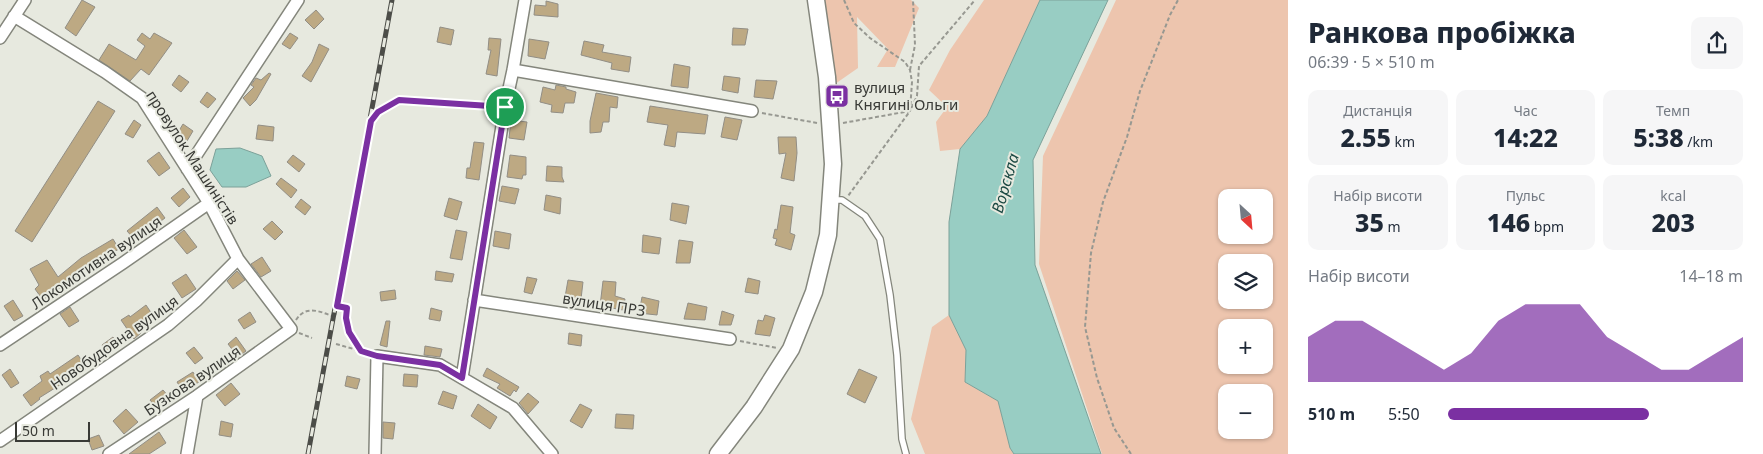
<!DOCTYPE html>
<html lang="uk">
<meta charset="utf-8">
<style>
:root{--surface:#fff;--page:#f6f6f7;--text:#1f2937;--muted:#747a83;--accent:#7b30a2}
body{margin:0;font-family:"Noto Sans",sans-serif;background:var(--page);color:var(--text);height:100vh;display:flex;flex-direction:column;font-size:19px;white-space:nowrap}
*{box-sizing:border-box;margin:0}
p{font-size:16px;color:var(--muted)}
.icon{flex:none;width:28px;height:28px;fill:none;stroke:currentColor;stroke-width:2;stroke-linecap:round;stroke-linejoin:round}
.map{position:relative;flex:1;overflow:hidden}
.panel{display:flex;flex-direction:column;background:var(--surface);width:475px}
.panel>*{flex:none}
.needle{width:32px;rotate:154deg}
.fabs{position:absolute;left:1218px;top:189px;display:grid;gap:10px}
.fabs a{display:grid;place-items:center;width:55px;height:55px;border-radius:10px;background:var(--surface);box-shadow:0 1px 4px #0004;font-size:25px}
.scale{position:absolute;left:15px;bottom:12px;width:75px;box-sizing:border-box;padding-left:5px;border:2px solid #393a36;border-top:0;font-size:14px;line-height:18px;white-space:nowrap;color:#393a36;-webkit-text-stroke:4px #e7e9df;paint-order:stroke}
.pin{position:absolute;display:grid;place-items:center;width:42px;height:42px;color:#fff;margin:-21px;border:2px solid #fff;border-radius:50%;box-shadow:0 1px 5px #0007}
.round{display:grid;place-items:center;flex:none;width:52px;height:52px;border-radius:10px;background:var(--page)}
.headline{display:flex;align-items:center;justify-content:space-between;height:85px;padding:0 20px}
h1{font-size:28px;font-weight:800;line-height:38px}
.metrics{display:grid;grid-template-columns:repeat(3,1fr);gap:8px;height:85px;padding:5px 20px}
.metrics div{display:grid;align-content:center;border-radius:10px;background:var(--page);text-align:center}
.metrics b{font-size:25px;font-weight:800}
.metrics small{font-size:14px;font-weight:400}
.metrics p{font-size:14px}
.chart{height:140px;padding:10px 20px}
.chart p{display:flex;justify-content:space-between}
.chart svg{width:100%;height:90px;margin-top:5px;fill:var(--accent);opacity:.7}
ul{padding:0 20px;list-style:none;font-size:16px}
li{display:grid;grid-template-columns:80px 60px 1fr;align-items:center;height:38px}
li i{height:12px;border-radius:6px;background:var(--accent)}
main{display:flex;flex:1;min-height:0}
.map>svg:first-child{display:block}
</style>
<main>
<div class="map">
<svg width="1288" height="454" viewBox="0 0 1288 454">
<rect width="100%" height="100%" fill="#e7e9df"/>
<path fill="#edc5ae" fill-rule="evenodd" d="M823,0H911L919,8L895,67H877L888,49L857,17L858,68L835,84Z
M984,0H1040L987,116L960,149L940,151L936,122L947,107L929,90L950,50Z
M1116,0H1288V454H1102L1039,264L1043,156ZM1226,198H1264V235H1226ZM1264,262V300H1226V262ZM1226,328H1264V365H1226ZM1226,392H1264V430H1226Z
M949,315L966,350L965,382L998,401L1010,448L1014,454H925L911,419L932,327Z"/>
<path fill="#98cdc3" stroke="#7ca199" d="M1040,0H1108L1033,160L1035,265L1101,454H1014L1010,448L998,401L965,382L966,350L949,315V222L960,149L987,116Z
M240,148L262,156L271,176L246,187H222L210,170L216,149Z"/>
<path fill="#bda983" stroke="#928e85" d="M82,0L95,7L76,36L65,28Z
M546,1L558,4V17L534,15L535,5L546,6Z
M316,10L324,19L314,29L305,20Z
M440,27L454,30L451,45L437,42Z
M733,28L748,29L745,45H732Z
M142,33L150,39L154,33L172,43L149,75L141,69L130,81L99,60L109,44L136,60L145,46L137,40Z
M290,33L298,38L290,49L282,44Z
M489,38L501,39L497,76L486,74L491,50H488Z
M529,39L549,42L545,59L528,56Z
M584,41L604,45L602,52L631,57L629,72L611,69L612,63L581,55Z
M319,44L329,49L311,82L302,76L312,62Z
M674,64L690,67L688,88L671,86Z
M269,73L271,74L256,100L250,106L243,98L254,87L251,85L256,78L261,80Z
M179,75L189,82L181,92L172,85Z
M724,76L740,78L738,93L722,90Z
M756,80L777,81L773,99L754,97Z
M556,85L566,87V89L576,92L574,103H565L563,113L551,112L552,105L540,102L543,87L555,90Z
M207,92L216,99L208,108L200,102Z
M596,93L618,97L617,108L610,107L609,122H603L601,132L590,133V121Z
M98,101L115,111L32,242L15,231Z
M650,106L708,115L705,134L677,132L675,147L664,145L668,125L647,122Z
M725,117L742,120L737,140L721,137Z
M134,120L141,125L133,138L125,134Z
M511,120L527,122L524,140L509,138Z
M183,124L193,131L187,141L177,134Z
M258,125L274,127L273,141L256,139Z
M778,137H796L797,153L794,181L781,178L786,153L779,154Z
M474,142L484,143L479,180L466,178L467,168H470Z
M159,152L170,168L159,176L147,161Z
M293,155L305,164L299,172L287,162Z
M510,155L526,157V175H523L522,179L507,177Z
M547,166L562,167V177L564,182L546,181Z
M281,178L297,190L291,198L276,184Z
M502,186L519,189L515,204L499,201Z
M183,188L190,197L179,207L171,198Z
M546,195L561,198L560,214L544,210Z
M449,198L462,202L457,220L444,216Z
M301,199L311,207L305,215L295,207Z
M672,203L689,206L686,224L670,220Z
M781,205L793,207L790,233L795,235L791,250L775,245L777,239L773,238L775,229L777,230Z
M157,207L165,218L135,240L127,231Z
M272,221L283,232L275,240L263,229Z
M184,230L197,247L187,254L174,238Z
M456,230L467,232L462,260L450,258Z
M495,231L511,234L509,249L493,246Z
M643,235L661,238L659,254L642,252Z
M113,239L119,249L97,261L99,263L89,270L88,268L43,300L35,289L39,285L30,269L47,260L58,277L81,258Z
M679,240L693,242L690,263H676Z
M262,257L271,271L261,277L251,264Z
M237,271L245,280L233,289L227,281Z
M436,271L454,274L452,282L435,280Z
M186,274L196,289L182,298L172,283Z
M527,277L537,279L532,294L524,292Z
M748,278L760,281L758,294L745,292Z
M568,280L583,282L581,299L565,297Z
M603,281L616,282L615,296L625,299L623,310L600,306Z
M395,290L396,299L381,301L380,292Z
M642,297L659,301L657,315L639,313Z
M13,300L23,316L14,321L4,306Z
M688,303L707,307L705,320L684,319Z
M146,305L154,317L138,328L141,333L134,339L121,320L129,315L130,317Z
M70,307L79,321L69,327L60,314Z
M431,308L442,311L440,321L429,319Z
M722,311L734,315L731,325H719Z
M250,312L256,322L244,329L238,320Z
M765,315L775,318L770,336L755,334L758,320L763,321Z
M386,321H390L387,347L380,345Z
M569,333L582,335L581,346L568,344Z
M113,337L119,344L107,352L102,345Z
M236,337L246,351L238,357L228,344Z
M425,346L442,349L440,357L424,355Z
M194,347L203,358L195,364L186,353Z
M78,355L87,368L39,398L40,399L31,406L23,395L42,381L40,376L48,371L50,374Z
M487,368L519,387L516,392L514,390L510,396L497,388L500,384L483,376Z
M10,369L19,383L11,388L2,375Z
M859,369L877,377L865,403L847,394Z
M193,372L199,382L185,390H182L177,382Z
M404,374L418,375L417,387L403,386Z
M347,376L360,379L357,389L345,386Z
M231,383L240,394L225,406L216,395Z
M163,390L169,397L156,408L150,400Z
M443,391L457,396L453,409L438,404Z
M528,393L539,402L528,414L519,403Z
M478,404L497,417L490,429L471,416Z
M580,404L592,410L582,428L570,421Z
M126,409L138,422L124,434L113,421Z
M616,414L634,415L633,429L615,428Z
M221,421L233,424L231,437L219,435Z
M383,422L395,423L393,439L383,438Z
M159,432L166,443L149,454H129Z
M99,435L104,446L92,450L88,439Z"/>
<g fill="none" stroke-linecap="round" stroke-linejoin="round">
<g stroke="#84867c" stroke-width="8">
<path id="lane" d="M833,200H842L865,216L880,239L890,295L897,355L902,439L906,454"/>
</g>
<g stroke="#84867c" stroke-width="14">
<path id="street" d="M14,16L105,72L142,98L209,203L238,259L291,329L197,396L109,454
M0,38L25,0
M513,70L752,111
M187,169L298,0
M474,300L730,339
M0,345L123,263L209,203
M462,378L505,107L513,70L525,0
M0,441L168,325L196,301L238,259
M187,454L197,396
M375,454L377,356L440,365L513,408L552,454"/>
</g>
<g stroke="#84867c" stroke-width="19">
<path id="secondary" d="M718,454L754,407L791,349L814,292L828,235L833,164L827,77L816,0"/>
</g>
<path stroke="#979891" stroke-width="2" stroke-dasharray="4 2.5" stroke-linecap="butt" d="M844,0L854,23L870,38L905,62L910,70L912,82L910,111L848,196
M910,70L915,45L913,0
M762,113L817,123
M843,123L910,111L917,96L919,66L975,0
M337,306L347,307C345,325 352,336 361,351
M296,320C306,304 321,312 335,317L371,121L378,112L399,100L495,106
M299,333L312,338
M740,341L777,348
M336,344L368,353
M1131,454L1114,428L1097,378L1085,327L1091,253L1103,202L1127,137L1140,91L1170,15L1178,0"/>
<use href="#lane" stroke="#fff" stroke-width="5.5"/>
<use href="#street" stroke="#fff" stroke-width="11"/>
<use href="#secondary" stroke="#fff" stroke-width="16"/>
<g stroke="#4c4d48" stroke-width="5">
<path id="rail" d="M308,454L392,0"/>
</g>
<use href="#rail" stroke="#e7e9df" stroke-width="3" stroke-dasharray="9" stroke-linecap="butt"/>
</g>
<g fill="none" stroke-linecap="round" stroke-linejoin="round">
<g stroke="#fff" stroke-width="10">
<path id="route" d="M399,100L505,107L462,378L440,365L377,356L361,351L349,332L346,318L347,308L337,306L371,121L378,112Z"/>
</g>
<use href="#route" stroke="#7b30a2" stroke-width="6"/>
</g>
<defs>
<g id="bus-square" transform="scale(1.25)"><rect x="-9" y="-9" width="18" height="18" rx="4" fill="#7b30a2" stroke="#e7e9df"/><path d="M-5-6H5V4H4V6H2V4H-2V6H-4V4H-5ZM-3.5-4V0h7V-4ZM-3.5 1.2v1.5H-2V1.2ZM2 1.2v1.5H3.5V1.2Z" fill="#fff"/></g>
</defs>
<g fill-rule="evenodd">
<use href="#bus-square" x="837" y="96"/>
</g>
<g text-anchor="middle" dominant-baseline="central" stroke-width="4" stroke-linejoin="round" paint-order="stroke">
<g font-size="15" fill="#393a36" stroke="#e7e9df" text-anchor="start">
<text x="854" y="87">вулиця<tspan x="854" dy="17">Княгині Ольги</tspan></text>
</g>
<g font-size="15" fill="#393a36" stroke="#e7e9df">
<text transform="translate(193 157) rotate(57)">провулок Машиністів</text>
<text transform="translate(96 262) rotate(-34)">Локомотивна вулиця</text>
<text transform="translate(604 304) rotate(9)">вулиця ПРЗ</text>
<text transform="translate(114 342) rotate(-35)">Новобудовна вулиця</text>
<text transform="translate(192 380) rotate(-34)">Бузкова вулиця</text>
</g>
<g font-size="16" font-style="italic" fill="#1b4943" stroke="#e7e9df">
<text transform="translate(1005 183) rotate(-74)">Ворскла</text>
</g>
</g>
</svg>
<div class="fabs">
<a><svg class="needle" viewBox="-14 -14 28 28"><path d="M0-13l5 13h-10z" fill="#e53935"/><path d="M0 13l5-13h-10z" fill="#747a83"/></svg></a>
<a><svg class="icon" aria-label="layers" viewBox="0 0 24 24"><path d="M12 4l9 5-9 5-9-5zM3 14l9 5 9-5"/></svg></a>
<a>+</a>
<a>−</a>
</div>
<div class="scale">50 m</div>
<div class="pin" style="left:505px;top:107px;background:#1e9e55"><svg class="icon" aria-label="arrive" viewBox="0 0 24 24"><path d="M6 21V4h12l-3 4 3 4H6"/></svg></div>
</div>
<section class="panel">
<div class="headline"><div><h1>Ранкова пробіжка</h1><p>06:39 · 5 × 510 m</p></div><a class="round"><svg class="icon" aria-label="share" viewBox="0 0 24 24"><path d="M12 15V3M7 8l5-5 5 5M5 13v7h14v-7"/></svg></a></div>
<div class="metrics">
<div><p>Дистанція</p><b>2.55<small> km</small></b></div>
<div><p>Час</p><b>14:22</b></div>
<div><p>Темп</p><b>5:38<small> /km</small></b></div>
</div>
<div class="metrics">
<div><p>Набір висоти</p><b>35<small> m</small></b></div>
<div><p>Пульс</p><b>146<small> bpm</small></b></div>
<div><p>kcal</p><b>203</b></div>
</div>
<div class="chart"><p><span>Набір висоти</span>14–18 m</p>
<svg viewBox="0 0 160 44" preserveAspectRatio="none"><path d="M0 44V22L10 14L20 14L30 22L40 30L50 38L60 30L70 14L80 6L90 6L100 6L110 22L120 30L130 38L140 38L150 30L160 22V44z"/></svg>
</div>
<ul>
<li><b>510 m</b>5:50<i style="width:68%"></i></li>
</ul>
</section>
</main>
